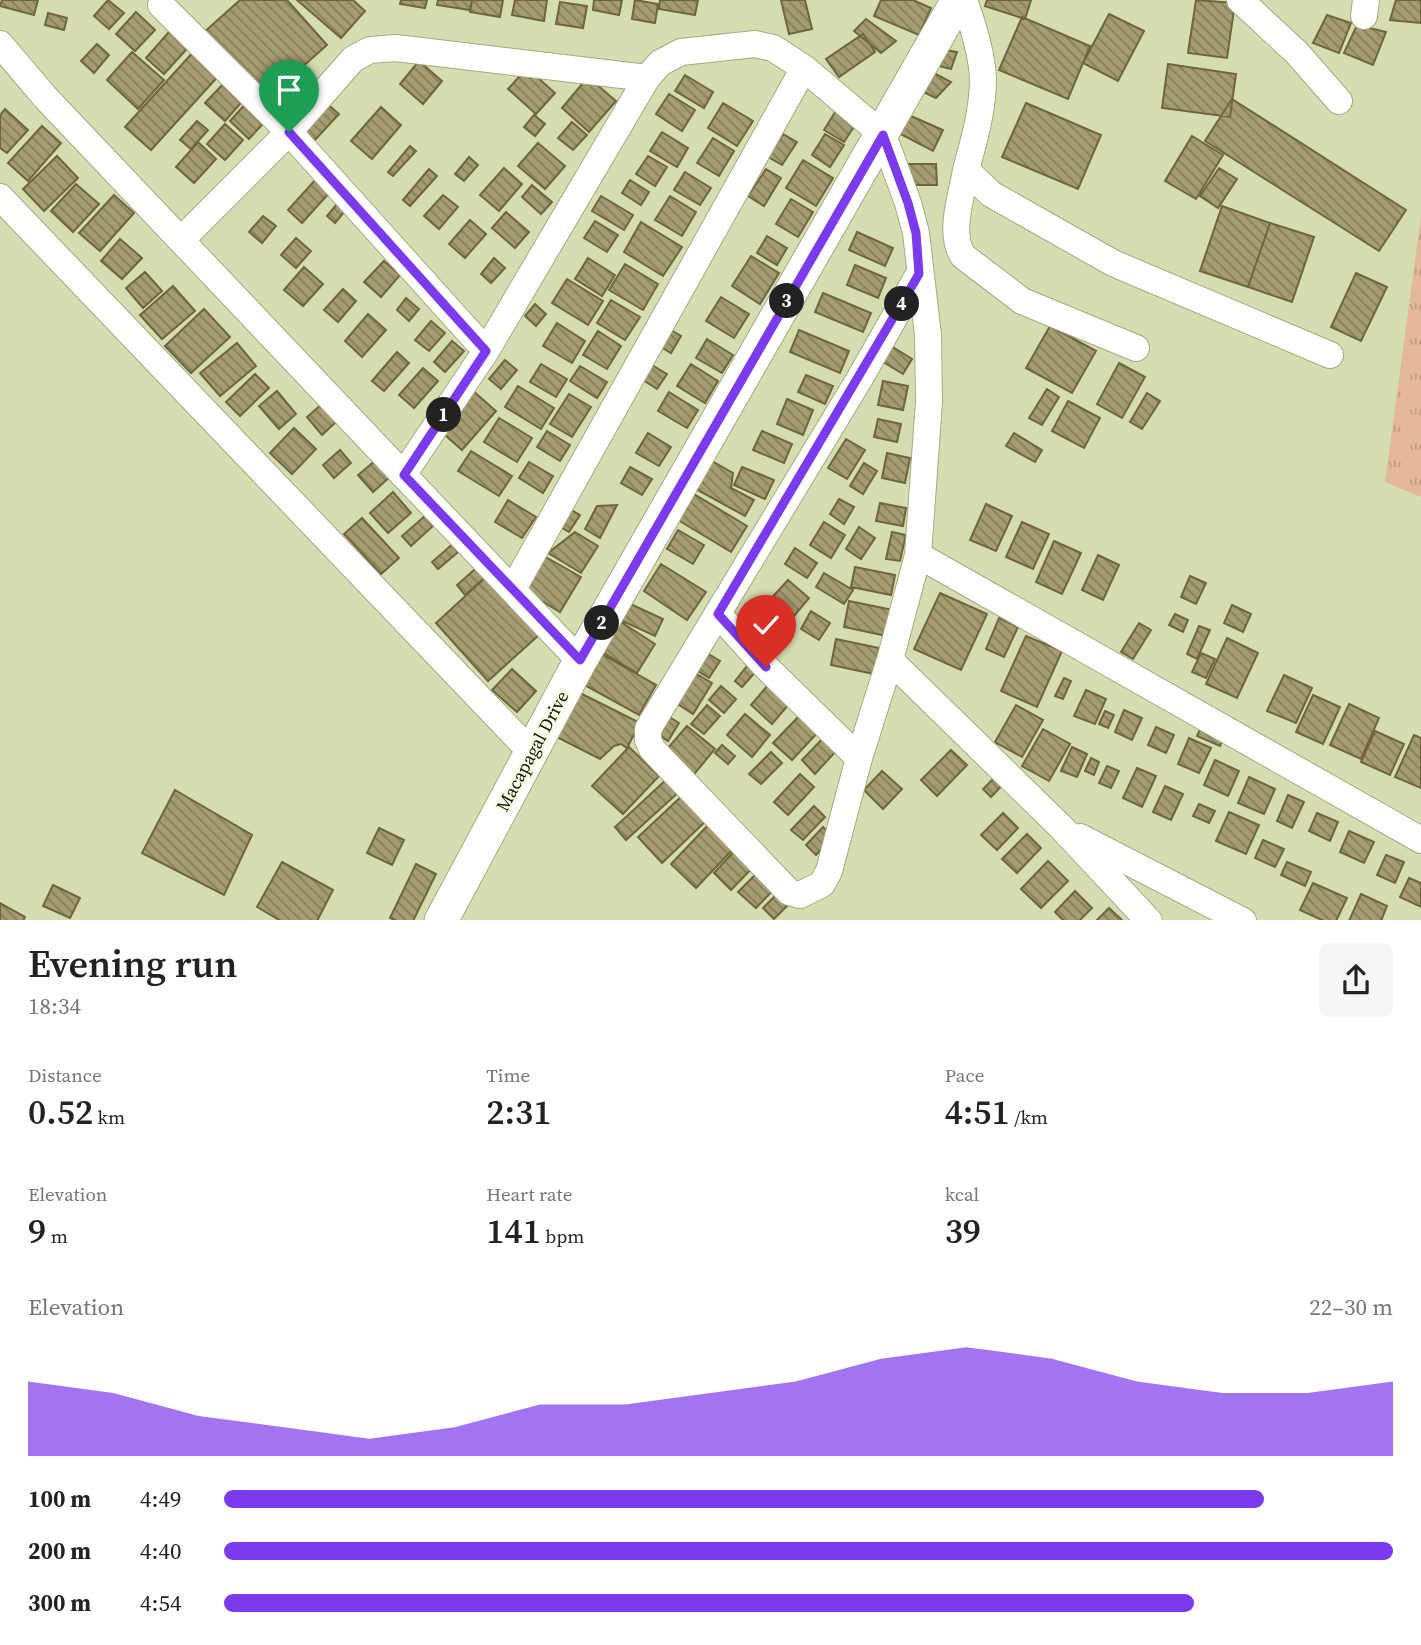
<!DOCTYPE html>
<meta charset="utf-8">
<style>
:root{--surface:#fff;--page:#f6f6f6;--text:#222;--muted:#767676;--accent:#7c3aed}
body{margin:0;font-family:"Source Serif 4",serif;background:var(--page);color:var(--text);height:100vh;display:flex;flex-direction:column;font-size:26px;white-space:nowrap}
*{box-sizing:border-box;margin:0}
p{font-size:23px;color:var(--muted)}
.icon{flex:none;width:38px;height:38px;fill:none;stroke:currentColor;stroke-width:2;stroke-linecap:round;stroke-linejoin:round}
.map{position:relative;height:920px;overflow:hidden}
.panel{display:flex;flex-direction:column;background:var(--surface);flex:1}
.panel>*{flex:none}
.pin{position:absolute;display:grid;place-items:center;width:60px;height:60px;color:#fff;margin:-72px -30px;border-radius:50% 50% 50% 0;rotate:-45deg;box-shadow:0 0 7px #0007}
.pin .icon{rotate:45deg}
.km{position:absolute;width:35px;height:35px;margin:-18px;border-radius:50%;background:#222;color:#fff;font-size:19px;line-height:35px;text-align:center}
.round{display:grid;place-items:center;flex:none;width:74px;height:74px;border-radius:10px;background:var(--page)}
.overview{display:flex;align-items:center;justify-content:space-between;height:119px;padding:0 28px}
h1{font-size:38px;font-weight:600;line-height:52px}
.metrics{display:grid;grid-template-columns:repeat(3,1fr);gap:10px;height:119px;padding:7px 28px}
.metrics div{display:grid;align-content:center}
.metrics b{font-size:35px;font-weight:600}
.metrics small{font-size:19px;font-weight:400}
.metrics p{font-size:19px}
.chart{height:196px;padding:14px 28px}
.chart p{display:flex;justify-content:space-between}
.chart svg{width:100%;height:126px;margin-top:7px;fill:var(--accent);opacity:.7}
ul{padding:0 28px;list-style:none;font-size:23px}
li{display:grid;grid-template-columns:112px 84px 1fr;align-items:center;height:52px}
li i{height:18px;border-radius:9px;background:var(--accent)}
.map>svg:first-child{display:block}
</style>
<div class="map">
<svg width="1421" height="921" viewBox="0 0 1421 921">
<defs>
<pattern id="grass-tufts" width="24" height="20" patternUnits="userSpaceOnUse" patternTransform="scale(1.75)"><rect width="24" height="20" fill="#e4b99a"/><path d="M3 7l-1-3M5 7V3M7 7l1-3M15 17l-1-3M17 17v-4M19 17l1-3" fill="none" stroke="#c39e83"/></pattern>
<pattern id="building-back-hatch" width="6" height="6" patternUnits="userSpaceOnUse" patternTransform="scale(1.75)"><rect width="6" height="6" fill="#a69c71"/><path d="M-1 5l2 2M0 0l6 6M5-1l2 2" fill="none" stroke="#867e5b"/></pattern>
</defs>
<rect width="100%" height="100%" fill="#d5deb1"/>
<path fill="url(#grass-tufts)" d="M1421,216V497L1385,482Z"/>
<path fill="url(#building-back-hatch)" stroke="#6f663d" stroke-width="2" d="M2,0H38L34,15L0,6Z
M108,0L124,13L109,29L94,16Z
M240,0H287L327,45L263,102L202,34Z
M297,0H353L365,11L341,38Z
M401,0H427L425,8L400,4Z
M438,0H472L470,10L437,5Z
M472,0H503L500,17L470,12Z
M515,0H547L544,21L512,15Z
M594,0H622L619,15L593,10Z
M635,0L658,4L655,23L632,19Z
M660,0H698L695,15L659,9Z
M781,0H805L812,29L789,34Z
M881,0H913L931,8L919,35L874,16Z
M987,0H1031L1025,19L985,6Z
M1196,0L1235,3L1227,58L1188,53Z
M1396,0H1421V23L1390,20Z
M560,2L587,6L583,28L556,24Z
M136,12L155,30L135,51L116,34Z
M48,13L67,18L64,30L45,25Z
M1109,14L1144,31L1118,81L1083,63Z
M1327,15L1351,23L1339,53L1313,43Z
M1022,17L1090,46L1068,99L999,70Z
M866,19L896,41L881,53L854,31Z
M177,23L195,40L164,74L146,58Z
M1357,25L1386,32L1373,65L1344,53Z
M863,34L875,52L839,77L826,59Z
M97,44L109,55L94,73L81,61Z
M196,49L222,72L151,150L125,127Z
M940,49L957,52L951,69L932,64Z
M132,52L164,80L138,109L107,80Z
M419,61L442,81L423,104L400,84Z
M1168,64L1236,74L1230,117L1162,108Z
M527,68L555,93L536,114L508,89Z
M928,70L951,82L936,98L915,88Z
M685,75L713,92L704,108L675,91Z
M588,77L616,101L589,132L562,108Z
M227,80L246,97L225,121L205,103Z
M669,94L695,110L682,131L656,114Z
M1232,99L1406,210L1379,251L1205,141Z
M249,100L269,117L249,139L230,121Z
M324,101L339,114L315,140L300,128Z
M723,103L753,121L737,146L708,128Z
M1026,103L1101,135L1078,189L1002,157Z
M839,106L859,119L844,142L824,130Z
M381,107L401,125L372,159L351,141Z
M5,109L28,130L7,153L0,148V115Z
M904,113L943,130L933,151L893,130Z
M534,115L545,124L535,136L524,127Z
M197,121L208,130L191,149L180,140Z
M572,122L587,135L573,150L558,138Z
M225,124L243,140L225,160L207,144Z
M42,126L61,143L28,181L8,163Z
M662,132L688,148L677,167L650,151Z
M783,134L797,142L782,165L768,157Z
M825,134L844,145L830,167L812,155Z
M1192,136L1223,155L1196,199L1165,181Z
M713,138L734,151L719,176L697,163Z
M198,142L216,159L194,183L176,167Z
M538,143L565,166L545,189L518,166Z
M410,146L416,151L393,176L388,172Z
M57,156L78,178L44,211L23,189Z
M648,156L667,167L655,186L636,174Z
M469,157L478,165L464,181L455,174Z
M803,160L833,178L816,206L786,188Z
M904,164H936L937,185H908Z
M504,168L522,184L499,211L480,195Z
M1219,168L1237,179L1218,208L1200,196Z
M429,169L437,176L410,206L403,200Z
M766,169L781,178L764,206L748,196Z
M685,172L711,188L700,205L674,190Z
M315,180L330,192L302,223L288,210Z
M630,180L649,192L641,205L622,193Z
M76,184L99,204L73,232L51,211Z
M532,185L552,202L541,214L522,197Z
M114,195L134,213L100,251L79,233Z
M443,195L458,207L439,229L424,216Z
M601,196L633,215L624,230L592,211Z
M670,196L696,212L682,236L655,220Z
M791,199L813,212L798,237L776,224Z
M337,204L345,211L335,223L327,216Z
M1222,206L1270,223L1248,287L1200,271Z
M506,212L529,232L515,248L492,228Z
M263,216L276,226L262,243L249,232Z
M470,220L486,234L465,258L449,244Z
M595,221L618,235L607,252L584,238Z
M641,222L682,247L663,276L624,252Z
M1270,223L1314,237L1292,302L1248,287Z
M857,232L893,248L885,266L849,250Z
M767,236L787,248L777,265L757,253Z
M296,238L311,251L296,268L281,255Z
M120,239L142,258L122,279L101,261Z
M751,256L779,273L760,304L732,286Z
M494,258L505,268L491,283L481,274Z
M588,258L615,275L602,296L575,279Z
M384,261L400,275L381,297L364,282Z
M625,264L658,284L643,310L609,290Z
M855,265L886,278L878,298L847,285Z
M304,267L323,284L303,306L284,290Z
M145,272L162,291L143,308L126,288Z
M1356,273L1387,287L1361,341L1331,327Z
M567,279L603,301L588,325L552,303Z
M173,286L195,311L162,339L140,315Z
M343,289L356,301L338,322L324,310Z
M823,293L871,313L863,332L815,312Z
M721,297L749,314L734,338L706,321Z
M406,298L419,309L409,321L397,310Z
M611,300L640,317L625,340L597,323Z
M535,304L546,314L536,326L525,316Z
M204,309L230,337L191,373L165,346Z
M368,314L386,330L362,357L345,341Z
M431,321L445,333L429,351L415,340Z
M557,323L585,341L572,363L543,346Z
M1050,326L1096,351L1072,393L1026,368Z
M671,330L681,336L671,353L661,347Z
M799,330L849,351L840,373L790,352Z
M598,331L621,346L607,369L583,355Z
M707,339L733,355L722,373L696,358Z
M452,341L464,351L445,372L434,362Z
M237,343L256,366L220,396L200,373Z
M888,344L912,359L903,374L878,359Z
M397,352L409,363L384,391L372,381Z
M505,360L517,370L501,389L489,379Z
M1119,363L1145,377L1122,418L1097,404Z
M541,364L567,379L556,397L530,382Z
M691,364L718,381L705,403L677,386Z
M652,365L667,374L657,389L643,380Z
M580,366L607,382L597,398L570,381Z
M423,368L438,381L414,408L399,395Z
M255,374L269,388L240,416L226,402Z
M806,375L833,386L825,404L798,392Z
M883,381L908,386L903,410L878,405Z
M518,386L554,408L541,429L505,407Z
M1047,389L1059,397L1042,425L1029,418Z
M472,390L496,411L462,450L438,429Z
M277,391L296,414L279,429L259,406Z
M669,392L698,410L687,428L658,411Z
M1147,393L1160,401L1142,429L1130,422Z
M569,394L591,407L572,437L550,424Z
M787,399L813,410L803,435L777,424Z
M1068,401L1100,418L1084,448L1052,431Z
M322,404L337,421L322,435L307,417Z
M499,418L532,438L517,462L484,442Z
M878,419L901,424L897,442L874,437Z
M294,428L316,449L292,474L270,453Z
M547,431L570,445L560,461L537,447Z
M762,431L792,444L784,463L753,450Z
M648,433L671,447L659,466L636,453Z
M1014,433L1042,450L1035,462L1006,446Z
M846,439L865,450L847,479L828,468Z
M340,450L351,463L334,478L323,465Z
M471,451L512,476L499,496L458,471Z
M887,453L910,458L905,483L882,478Z
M376,460L390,477L373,492L358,475Z
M710,460L733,473L731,488L754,500L745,516L694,488Z
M529,462L553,476L543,493L519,478Z
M864,463L877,471L863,494L850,486Z
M630,467L652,479L642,495L621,483Z
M742,467L774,480L765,499L734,485Z
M689,491L747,526L731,552L673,517Z
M393,492L411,513L388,533L370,513Z
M839,499L854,507L844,524L830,514Z
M508,500L536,517L522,538L495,522Z
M880,503L906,508L903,526L876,521Z
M986,504L1012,516L996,551L970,540Z
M617,505L600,538L585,529L597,506Z
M568,508L580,515L569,532L557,525Z
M425,516L433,526L411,546L402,536Z
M362,518L399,558L381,574L344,534Z
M824,522L845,535L831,558L810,545Z
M1022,522L1049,534L1033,569L1006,557Z
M859,527L875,538L861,559L846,549Z
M678,530L704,545L693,564L667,549Z
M575,532L598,546L581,573L548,553Z
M892,532L906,535L900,561L886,559Z
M456,541L463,548L438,569L432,562Z
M1054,541L1081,553L1062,594L1036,582Z
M795,548L817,563L807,578L785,564Z
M542,555L581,577L560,612L522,589Z
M1098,555L1119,565L1103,600L1082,590Z
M482,563L490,573L465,595L457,585Z
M661,564L706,592L687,620L644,591Z
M855,567L895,575L891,595L851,587Z
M824,573L853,590L844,604L816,587Z
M1190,576L1206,583L1196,604L1181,597Z
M486,577L539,635L488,681L436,623Z
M788,580L809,598L789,622L767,603Z
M940,593L987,614L961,670L914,649Z
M849,601L893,610L887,636L844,627Z
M626,602L663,619L655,636L618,619Z
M1232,605L1251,614L1243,632L1224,623Z
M811,611L830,623L819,640L801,629Z
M1175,614L1188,620L1183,632L1169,625Z
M999,618L1018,627L1004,657L986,649Z
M621,622L655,644L637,673L602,652Z
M1139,623L1151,630L1133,659L1121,652Z
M1199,626L1210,630L1197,659L1187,654Z
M1026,636L1062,651L1037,707L1001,691Z
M1227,638L1258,653L1237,698L1206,684Z
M836,639L879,648L874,674L831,665Z
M598,652L656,685L639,715L581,683Z
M707,653L720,661L709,678L696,670Z
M1201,653L1215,659L1206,678L1192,672Z
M751,661L759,668L742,687L735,681Z
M512,669L536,691L517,712L492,690Z
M695,673L712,683L693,714L676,703Z
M1284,675L1312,688L1296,723L1267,711Z
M774,678L795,697L772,724L751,705Z
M1064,678L1071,681L1063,699L1055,696Z
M721,686L736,699L724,713L709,700Z
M574,690L640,723L627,748L621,744L614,746L600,759L551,734Z
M1086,690L1106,699L1095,724L1074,716Z
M1313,695L1340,707L1323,744L1296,732Z
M1349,704L1379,718L1361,759L1330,745Z
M707,705L720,716L704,734L691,724Z
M1016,705L1043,720L1022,757L995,742Z
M1124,710L1142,718L1132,740L1115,732Z
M1105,711L1114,715L1108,728L1099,724Z
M663,713L679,723L668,741L652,731Z
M802,713L820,730L792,760L773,743Z
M745,714L770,735L752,757L727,735Z
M1202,725L1225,735L1220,746L1197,736Z
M687,726L715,749L690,779L662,755Z
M1156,727L1174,735L1166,753L1148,745Z
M1043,729L1070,744L1049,781L1022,766Z
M1375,731L1404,744L1390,775L1361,762Z
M1414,735L1421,738V788L1395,777Z
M825,736L838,749L815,774L802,760Z
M1189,738L1211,748L1199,773L1178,764Z
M722,745L735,756L728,764L715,753Z
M629,747L659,776L623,814L592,786Z
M1072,747L1087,754L1077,777L1061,771Z
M951,750L967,765L937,796L921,780Z
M771,752L782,763L761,784L749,774Z
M1091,758L1099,762L1094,775L1085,771Z
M1215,760L1239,771L1228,796L1204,785Z
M1107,766L1119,771L1111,788L1099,783Z
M1137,768L1156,776L1142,807L1123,798Z
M882,771L902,789L883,809L864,790Z
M999,773L1007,780L991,797L983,789Z
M800,774L814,787L788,815L774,802Z
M1249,777L1275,789L1264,814L1238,803Z
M668,778L680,791L626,840L615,827Z
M1165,786L1183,794L1171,820L1153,812Z
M175,790L252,835L224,895L142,853Z
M683,795L707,820L662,863L638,837Z
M1288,795L1304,802L1292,828L1277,821Z
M1199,804L1215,811L1209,823L1193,816Z
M814,806L825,817L803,840L791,830Z
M1229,812L1259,825L1246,854L1216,841Z
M1003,813L1018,828L997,850L981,835Z
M1317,813L1338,822L1330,841L1309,831Z
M711,822L736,846L696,888L671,864Z
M823,827L833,837L816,855L806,845Z
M379,828L404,840L392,865L367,853Z
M1349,831L1374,842L1364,863L1340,852Z
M1027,834L1041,848L1017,873L1002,859Z
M1263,840L1284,849L1275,867L1255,858Z
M739,846L757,863L731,890L714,873Z
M1386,855L1404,862L1395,883L1377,875Z
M1048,861L1068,881L1041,908L1021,889Z
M282,862L333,890L317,921H281L257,907Z
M1287,862L1311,872L1305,886L1281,875Z
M416,864L436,874L413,921H397L390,918Z
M758,872L775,888L756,908L738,892Z
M1409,878L1421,883V907L1400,897Z
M1313,883L1347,898L1336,921H1324L1300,910Z
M53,885L80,898L70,918L43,906Z
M1075,891L1092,908L1079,921H1064L1055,912Z
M1361,894L1387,906L1381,921H1349Z
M776,895L787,906L774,919L763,908Z
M0,903L25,917L23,921H0Z
M1109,908L1123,921H1096Z"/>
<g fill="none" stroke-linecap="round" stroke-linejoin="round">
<g stroke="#a2ab80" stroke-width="28">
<path id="minor" d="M964,0C973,25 982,53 983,79C983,110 974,140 966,170
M1240,0L1297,53L1339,101
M161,5L289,132L486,351
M1364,16L1366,0
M0,44L45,97L580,661
M0,197L532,753
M182,239L289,132L353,59L370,50L396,48L647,78L660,63L681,52L755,44L773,48L804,68L883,135L908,203L916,233L928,335L929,402L918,555L890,660L859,758L829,871L822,884L800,895L789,892L652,749L648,740V729L860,378L919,274
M1136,348L1022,301L963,256C948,233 962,195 966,170L991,194L1113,263L1330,355
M403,475L486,351L647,78
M918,555L1421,840
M513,589L804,68
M718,614L766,667L859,758
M890,660L1061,827L1149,921
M1080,837L1243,921"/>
</g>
<g stroke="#a2ab80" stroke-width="35">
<path id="major" d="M441,921L580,661L958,0"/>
</g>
<use href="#minor" stroke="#fff" stroke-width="26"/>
<use href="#major" stroke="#fff" stroke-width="33"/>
</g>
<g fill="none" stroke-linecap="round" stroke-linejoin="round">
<g stroke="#fff" stroke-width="14">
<path id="route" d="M289,132L486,351L404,475L580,660L883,135L908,203L916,233L919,274L718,614L766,667"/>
</g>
<use href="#route" stroke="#7c3aed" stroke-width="9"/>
</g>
<g text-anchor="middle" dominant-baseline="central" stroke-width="6" stroke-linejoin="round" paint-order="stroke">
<g font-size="18" fill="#141606" stroke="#f7fce5">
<text transform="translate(532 751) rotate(-62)">Macapagal Drive</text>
</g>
</g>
</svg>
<div class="pin" style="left:289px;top:132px;background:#1e9e55"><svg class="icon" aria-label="arrive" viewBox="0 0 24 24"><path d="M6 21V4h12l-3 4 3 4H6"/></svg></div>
<div class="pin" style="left:766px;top:667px;background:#d93025"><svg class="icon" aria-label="check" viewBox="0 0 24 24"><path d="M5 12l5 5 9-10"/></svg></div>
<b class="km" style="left:444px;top:415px">1</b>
<b class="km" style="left:602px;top:623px">2</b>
<b class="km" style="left:787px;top:301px">3</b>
<b class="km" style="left:902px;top:304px">4</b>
</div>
<section class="panel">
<div class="overview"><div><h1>Evening run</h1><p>18:34</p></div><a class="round"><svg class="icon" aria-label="share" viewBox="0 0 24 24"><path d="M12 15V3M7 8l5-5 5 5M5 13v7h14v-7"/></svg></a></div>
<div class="metrics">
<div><p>Distance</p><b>0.52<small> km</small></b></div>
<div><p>Time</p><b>2:31</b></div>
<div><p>Pace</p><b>4:51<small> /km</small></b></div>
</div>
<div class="metrics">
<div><p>Elevation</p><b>9<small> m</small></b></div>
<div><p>Heart rate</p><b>141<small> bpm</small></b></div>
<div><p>kcal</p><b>39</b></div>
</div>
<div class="chart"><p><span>Elevation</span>22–30 m</p>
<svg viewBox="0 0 160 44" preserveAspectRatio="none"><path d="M0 44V18L10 22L20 30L30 34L40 38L50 34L60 26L70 26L80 22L90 18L100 10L110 6L120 10L130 18L140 22L150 22L160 18V44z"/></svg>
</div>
<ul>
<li><b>100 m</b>4:49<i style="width:89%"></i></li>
<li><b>200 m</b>4:40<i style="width:100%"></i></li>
<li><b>300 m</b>4:54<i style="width:83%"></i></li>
</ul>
</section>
